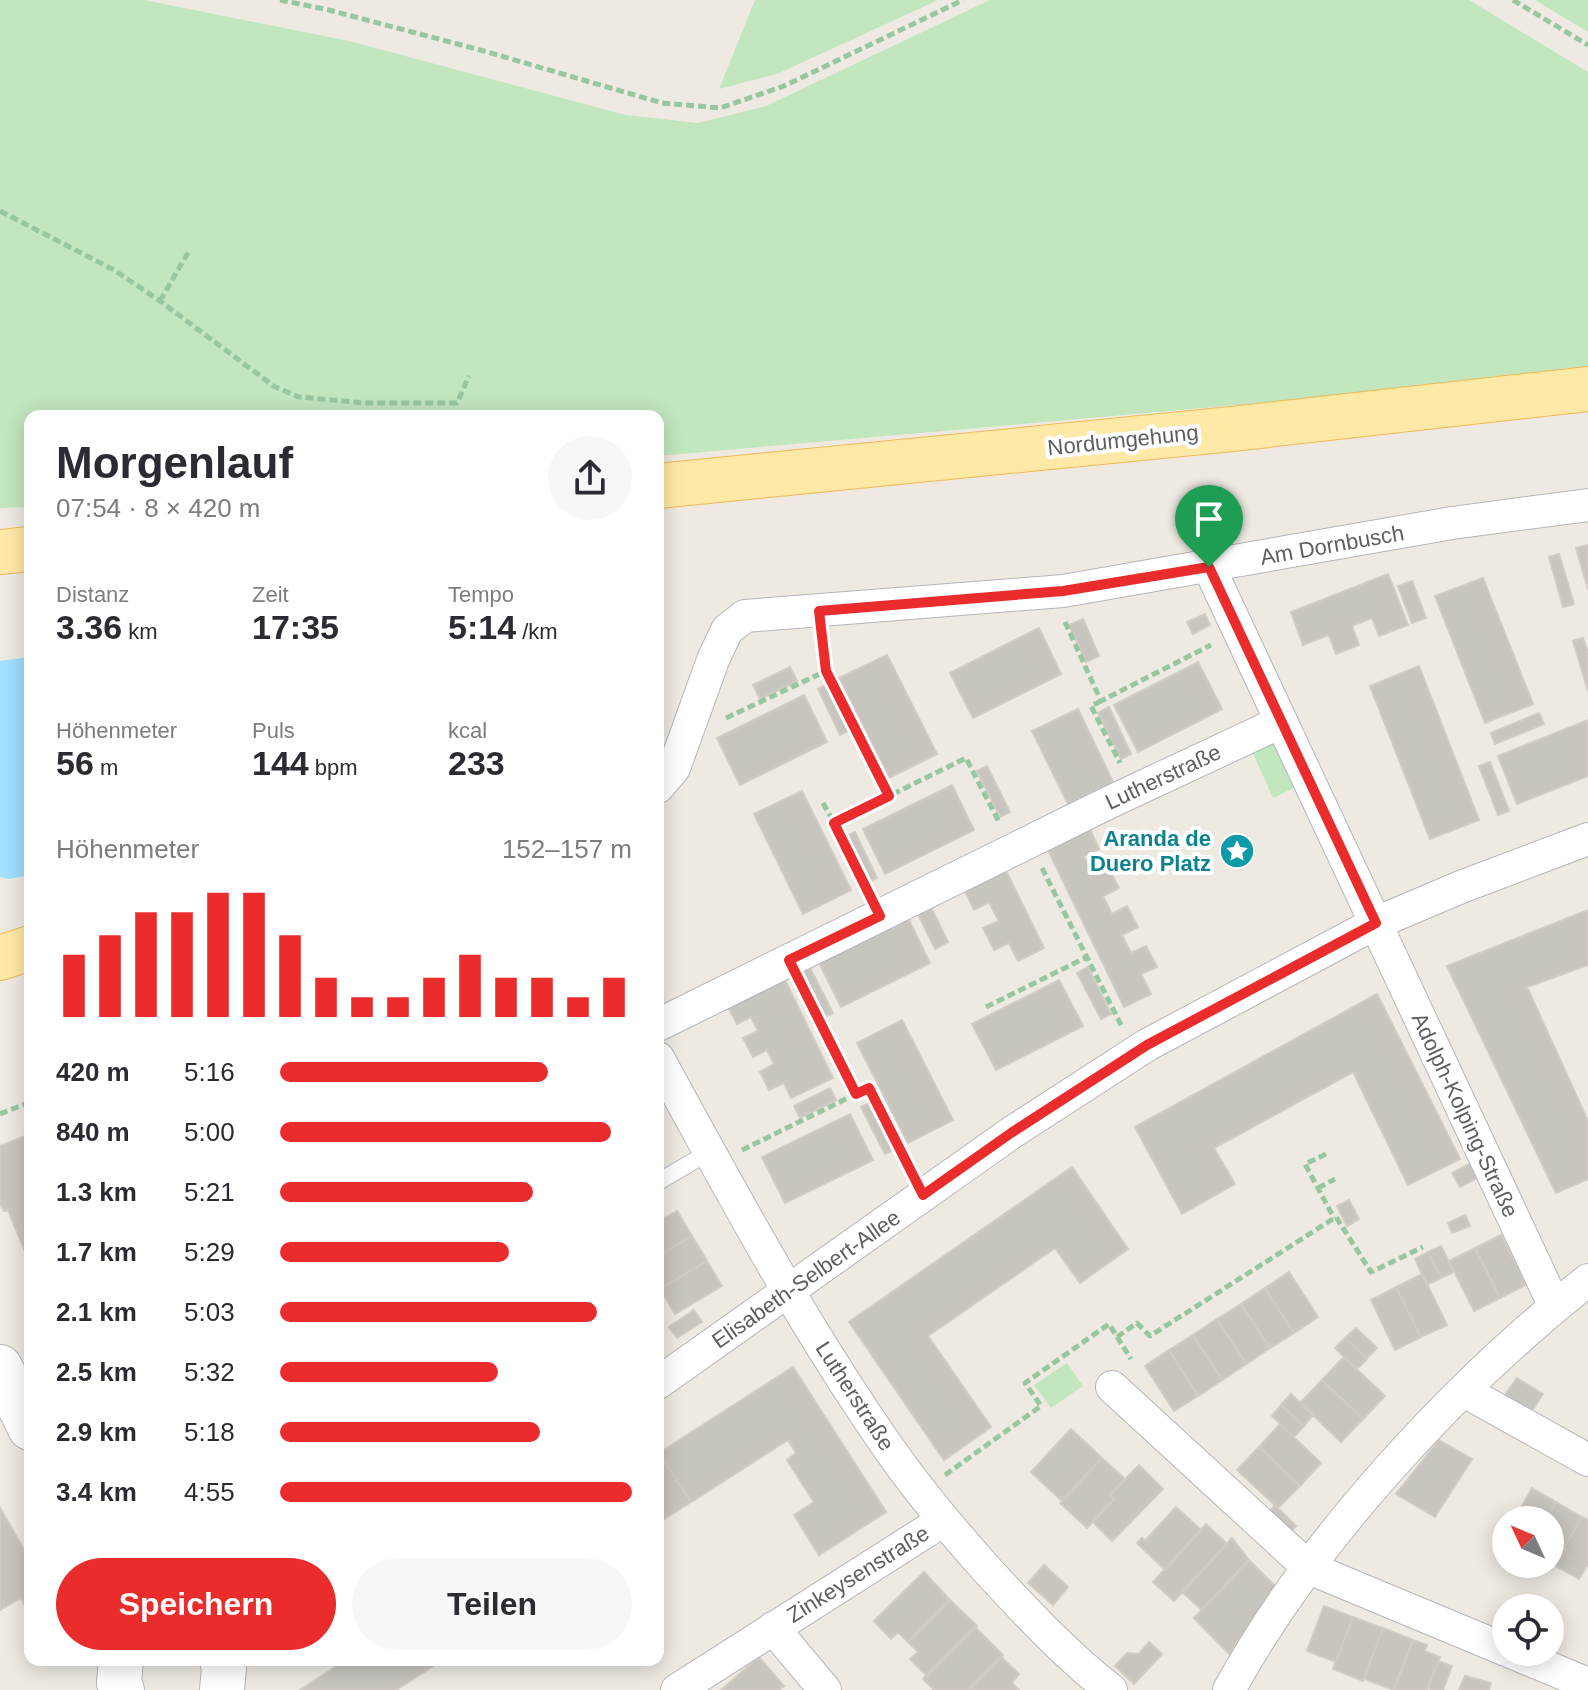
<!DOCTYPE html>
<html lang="de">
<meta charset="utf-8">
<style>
:root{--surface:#fff;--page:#f7f7f7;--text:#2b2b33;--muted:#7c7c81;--accent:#ea2c2d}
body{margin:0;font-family:Arial,sans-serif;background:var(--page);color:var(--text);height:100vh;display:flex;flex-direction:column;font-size:30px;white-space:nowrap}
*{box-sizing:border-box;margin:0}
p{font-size:26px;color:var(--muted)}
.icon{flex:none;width:44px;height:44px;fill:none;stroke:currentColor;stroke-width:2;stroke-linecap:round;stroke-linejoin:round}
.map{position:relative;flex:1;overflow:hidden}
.sheet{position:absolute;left:24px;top:410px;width:640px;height:1256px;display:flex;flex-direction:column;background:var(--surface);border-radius:16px;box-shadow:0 4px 20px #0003}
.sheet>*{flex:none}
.needle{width:52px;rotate:314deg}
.controls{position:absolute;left:1492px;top:1506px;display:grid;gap:16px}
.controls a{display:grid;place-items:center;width:72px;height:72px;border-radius:50%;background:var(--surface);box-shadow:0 4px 20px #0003;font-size:40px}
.pin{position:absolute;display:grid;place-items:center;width:68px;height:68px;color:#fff;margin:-82px -34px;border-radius:50% 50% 50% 0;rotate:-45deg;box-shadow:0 0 8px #0007}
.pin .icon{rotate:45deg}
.round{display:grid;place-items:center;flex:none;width:84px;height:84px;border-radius:42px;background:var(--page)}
.summary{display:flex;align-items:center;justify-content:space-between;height:136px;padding:0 32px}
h1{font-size:44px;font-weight:700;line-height:60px}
.stats{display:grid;grid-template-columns:repeat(3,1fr);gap:12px;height:136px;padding:8px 32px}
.stats div{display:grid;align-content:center}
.stats b{font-size:34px;font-weight:700}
.stats small{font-size:22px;font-weight:400}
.stats p{font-size:22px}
.chart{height:224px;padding:16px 32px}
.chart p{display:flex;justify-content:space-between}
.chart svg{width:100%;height:144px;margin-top:8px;stroke:var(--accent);stroke-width:6}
.cta{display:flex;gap:16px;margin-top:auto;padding:16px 32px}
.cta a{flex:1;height:92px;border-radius:48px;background:var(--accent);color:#fff;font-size:32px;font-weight:700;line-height:92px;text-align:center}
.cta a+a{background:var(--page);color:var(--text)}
ul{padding:0 32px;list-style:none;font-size:26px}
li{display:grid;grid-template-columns:128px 96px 1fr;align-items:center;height:60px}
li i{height:20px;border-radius:10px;background:var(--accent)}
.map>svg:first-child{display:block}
</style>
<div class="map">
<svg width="1588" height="1690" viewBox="0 0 1588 1690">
<rect width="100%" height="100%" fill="#eeeae2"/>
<path fill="#c2e6be" d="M0,0H144L349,41L626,115L698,123L766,106L990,0H1469L1588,72V367L1410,390L658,456V416H30V507L0,508Z
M755,0H938L777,74L719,89Z
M1535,0H1588V32Z
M1278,723L1308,781L1273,798L1246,738Z
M1067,1363L1083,1386L1051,1408L1034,1385Z"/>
<path fill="#a1deff" d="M30,657V875L9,879L0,877V661Z"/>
<path fill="#c8c5bf" stroke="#d2cbc1" stroke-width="2" d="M1588,545V589L1576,548Z
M1559,554L1574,604L1563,607L1549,557Z
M1388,574L1408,625L1379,636L1372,618L1352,626L1359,645L1336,654L1329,635L1303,645L1291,612Z
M1483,578L1533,704L1485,723L1435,596Z
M1412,581L1426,618L1412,623L1398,586Z
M1205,614L1210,625L1193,634L1187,622Z
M1083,619L1099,656L1086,662L1069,625Z
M1039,628L1061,674L973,718L950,673Z
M1583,638L1588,653V691L1573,641Z
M887,655L937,754L889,778L839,678Z
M1198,662L1222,709L1138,752L1114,705Z
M1419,666L1479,820L1430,839L1370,686Z
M790,667L797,681L760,699L753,685Z
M828,684L850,730L840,735L818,689Z
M804,695L827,742L740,785L717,738Z
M1109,707L1131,754L1121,759L1098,713Z
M1078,709L1113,782L1068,804L1032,731Z
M1539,713L1544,724L1495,744L1491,733Z
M1588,720V776L1517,804L1498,756Z
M1490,762L1509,811L1498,815L1479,766Z
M987,766L1010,812L1000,817L977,771Z
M952,785L974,830L885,874L863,829Z
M802,791L851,890L803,914L754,814Z
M1089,827L1099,849L1084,856L1093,874L1108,867L1119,888L1103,896L1112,914L1127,906L1138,927L1122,935L1131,953L1146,946L1157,967L1141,974L1151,994L1124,1007L1047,848Z
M855,832L877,878L867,883L844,837Z
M1005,869L1044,948L1018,961L1009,943L994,950L983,928L999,921L989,902L974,910L964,889Z
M930,905L948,942L935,949L917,912Z
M1588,910V965L1527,987L1588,1121V1179L1556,1193L1447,966Z
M907,916L930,963L841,1007L818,961Z
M809,966L833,1013L821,1019L798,971Z
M1088,967L1111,1014L1101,1019L1077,973Z
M784,978L833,1078L791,1098L784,1083L769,1090L760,1072L774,1064L767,1050L753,1057L743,1038L758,1031L751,1017L737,1024L727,1005Z
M1059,980L1083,1026L996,1070L972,1024Z
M1377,994L1460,1159L1408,1185L1353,1072L1214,1148L1235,1184L1182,1214L1135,1127Z
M902,1020L953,1120L908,1143L857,1043Z
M830,1088L836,1100L800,1118L794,1106Z
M871,1102L895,1149L885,1154L861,1107Z
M850,1114L873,1160L785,1203L762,1157Z
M30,1134V1264L8,1210L4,1211L0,1203V1146Z
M1473,1162L1481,1176L1460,1187L1452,1173Z
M1072,1167L1128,1249L1080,1283L1055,1248L928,1336L991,1427L944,1460L849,1322Z
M1349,1200L1359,1219L1347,1226L1337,1206Z
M677,1211L692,1236L658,1256V1222Z
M1465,1215L1470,1226L1452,1233L1448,1223Z
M1501,1235L1526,1285L1500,1298L1475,1248Z
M692,1236L707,1261L660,1289L658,1256Z
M1441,1246L1454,1272L1441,1278L1428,1252Z
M1475,1248L1500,1298L1474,1311L1449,1261Z
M1428,1252L1441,1278L1427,1285L1415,1259Z
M707,1261L722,1286L675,1314L660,1289Z
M1289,1272L1318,1317L1294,1333L1265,1288Z
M1422,1274L1447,1325L1421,1337L1396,1287Z
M1396,1287L1421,1337L1395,1350L1371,1300Z
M1265,1288L1294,1333L1270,1348L1241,1304Z
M1241,1304L1270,1348L1246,1364L1217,1319Z
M694,1310L702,1322L677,1338L669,1327Z
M1217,1319L1246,1364L1222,1380L1193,1335Z
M1356,1328L1377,1348L1367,1358L1345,1338Z
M1193,1335L1222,1380L1198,1396L1169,1350Z
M1345,1338L1367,1359L1357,1369L1335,1348Z
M1169,1350L1198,1396L1174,1411L1145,1366Z
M1344,1357L1385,1396L1363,1419L1322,1380Z
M793,1367L886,1512L819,1555L794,1515L814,1502L787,1460L796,1453L788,1440L691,1502L659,1453Z
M1517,1378L1543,1394L1530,1414L1502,1399Z
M1322,1380L1363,1419L1341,1442L1300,1403Z
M1291,1394L1313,1415L1304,1426L1281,1405Z
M1281,1405L1304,1426L1294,1437L1272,1416Z
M1280,1424L1321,1463L1300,1486L1259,1447Z
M1071,1429L1102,1458L1062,1501L1031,1472Z
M1439,1440L1472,1459L1435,1517L1396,1494Z
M1259,1447L1300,1486L1278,1508L1237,1470Z
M659,1453L691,1502L658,1523V1454Z
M1102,1458L1125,1479L1110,1495L1114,1499L1087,1528L1060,1503Z
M1139,1465L1163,1489L1112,1541L1093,1522L1114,1499L1110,1495Z
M1532,1488L1556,1502L1546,1520H1514Z
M1556,1502L1582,1517L1554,1565L1550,1563V1520H1546Z
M1275,1505L1296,1526L1286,1536L1265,1516Z
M1176,1507L1201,1530L1165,1570L1137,1543L1142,1538L1145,1541Z
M0,1508L30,1560L28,1611L21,1598L0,1610Z
M1582,1517L1588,1520V1564L1579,1579L1554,1565Z
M1206,1524L1227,1544L1174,1601L1153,1582Z
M1232,1538L1249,1560L1202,1610L1182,1592Z
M1249,1560L1275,1586L1229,1654L1194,1618Z
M1044,1565L1068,1587L1053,1605L1028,1583Z
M924,1572L950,1600L908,1642L898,1632L891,1639L874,1621Z
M950,1600L977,1626L927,1676L910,1659L918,1652L908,1642Z
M1324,1606L1353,1617L1336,1662L1307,1651Z
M1353,1617L1383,1628L1363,1681L1333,1669Z
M975,1627L1003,1655L968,1690H934L923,1679Z
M1383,1628L1413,1640L1394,1690L1364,1679Z
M1413,1640L1427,1645L1424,1651L1440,1657L1427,1690H1393Z
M1149,1642L1162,1654L1134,1684L1115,1666L1127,1653L1139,1654Z
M759,1657L784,1686L779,1690H721Z
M1001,1657L1019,1674L1012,1683L1019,1690H968Z
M346,1660H443L396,1690H300Z
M1438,1661L1452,1666L1443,1690H1433L1428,1688Z
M1465,1676L1491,1683L1489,1690H1459Z"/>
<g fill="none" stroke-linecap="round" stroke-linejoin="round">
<g stroke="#b3b6ba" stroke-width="18">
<path id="lane" d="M658,1182L709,1152"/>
</g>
<g stroke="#b3b6ba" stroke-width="34">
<path id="street" d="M1209,567L1555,1307
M658,787L674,768L713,660L727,630L745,616L1063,591L1452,523L1588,505
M658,1025L1110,802L1281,722
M658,1058C731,1191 803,1326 890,1450C920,1493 954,1533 989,1572C1027,1613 1067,1656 1111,1690
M658,1383L1011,1133L1147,1045L1376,923L1461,887L1588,839
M1112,1387L1309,1568L1506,1650
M1464,1391L1588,1460
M773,1628L825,1690
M1511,1652L1588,1684
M677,1690L944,1520
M1229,1690C1311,1540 1454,1386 1588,1280"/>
</g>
<g stroke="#b4b8bd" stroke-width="46">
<path id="secondary" d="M0,1367L30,1428
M121,1660L119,1683L122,1690
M222,1660L224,1668L222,1690"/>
</g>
<g stroke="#f2b957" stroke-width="46">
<path id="primary" d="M658,486L1232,429L1588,389
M0,552L30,549
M0,958L30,948"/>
</g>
<path stroke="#97c7a1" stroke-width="5" stroke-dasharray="8 4" stroke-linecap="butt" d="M280,0L329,10L484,51L662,103L720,108L784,86L963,0
M1513,0L1588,45
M0,211L114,270L160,301L275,387L299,397L365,403H457L469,376
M160,301L189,251
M1065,622L1101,701L1211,645
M826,671L889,796L966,758L999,822
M1101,701L1091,706L1120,763
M726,718L826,671L822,639
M823,803L834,823L889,796
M834,823L865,887
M1042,868L1122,1027
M986,1007L1087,957
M856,1094L869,1088L909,1167
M0,1114L30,1102
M742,1150L856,1094L803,988
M1326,1154L1305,1164L1334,1218
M1318,1188L1335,1179
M1117,1337L1137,1323L1150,1336L1336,1217L1371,1272L1423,1247
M945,1475L1041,1406L1025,1383L1109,1324L1131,1359"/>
<use href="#lane" stroke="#fff" stroke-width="16"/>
<use href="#street" stroke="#fff" stroke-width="32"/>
<use href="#secondary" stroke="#fff" stroke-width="44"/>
<use href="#primary" stroke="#ffe9a6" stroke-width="44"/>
</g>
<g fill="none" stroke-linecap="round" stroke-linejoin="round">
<g stroke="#fff" stroke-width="16">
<path id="route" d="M1209,567L1376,923L1147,1045L1011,1133L923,1195L869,1088L856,1094L789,960L880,916L834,823L889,796L826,671L819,611L1063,591Z"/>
</g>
<use href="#route" stroke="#ea2c2d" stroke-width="10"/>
</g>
<defs>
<g id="sight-disc" transform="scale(1.8)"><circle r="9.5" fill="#0f9aa8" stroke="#fff"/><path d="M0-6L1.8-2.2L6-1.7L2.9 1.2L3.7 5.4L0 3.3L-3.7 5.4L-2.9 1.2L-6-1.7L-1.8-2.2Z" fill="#fff"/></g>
</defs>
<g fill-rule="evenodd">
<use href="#sight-disc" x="1237" y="851"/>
</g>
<g text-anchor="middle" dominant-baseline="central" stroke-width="8" stroke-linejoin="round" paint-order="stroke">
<g font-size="22" fill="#5b5f63" stroke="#fff">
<text transform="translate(1123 440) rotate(-6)">Nordumgehung</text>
<text transform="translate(1332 545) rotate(-10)">Am Dornbusch</text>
<text transform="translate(1163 777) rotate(-25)">Lutherstraße</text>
<text transform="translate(1465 1115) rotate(65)">Adolph-Kolping-Straße</text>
<text transform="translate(806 1279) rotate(-35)">Elisabeth-Selbert-Allee</text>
<text transform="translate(855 1396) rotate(57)">Lutherstraße</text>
<text transform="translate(858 1574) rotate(-32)">Zinkeysenstraße</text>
</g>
<g font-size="22" font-weight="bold" fill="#0d838f" stroke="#fff" text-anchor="end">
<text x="1211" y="838">Aranda de<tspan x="1211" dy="25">Duero Platz</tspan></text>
</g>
</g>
</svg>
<div class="controls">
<a><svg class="needle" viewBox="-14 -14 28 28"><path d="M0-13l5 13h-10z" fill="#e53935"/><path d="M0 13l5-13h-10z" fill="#7c7c81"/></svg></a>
<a><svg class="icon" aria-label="locate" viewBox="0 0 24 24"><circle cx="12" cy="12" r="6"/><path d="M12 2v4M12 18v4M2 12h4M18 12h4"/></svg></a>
</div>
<div class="pin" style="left:1209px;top:567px;background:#1e9e55"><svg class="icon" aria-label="arrive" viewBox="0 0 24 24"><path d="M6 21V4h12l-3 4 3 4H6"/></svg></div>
<section class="sheet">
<div class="summary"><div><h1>Morgenlauf</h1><p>07:54 · 8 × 420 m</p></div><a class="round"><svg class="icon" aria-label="share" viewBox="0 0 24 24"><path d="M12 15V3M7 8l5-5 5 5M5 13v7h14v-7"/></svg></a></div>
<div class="stats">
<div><p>Distanz</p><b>3.36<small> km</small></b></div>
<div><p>Zeit</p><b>17:35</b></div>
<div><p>Tempo</p><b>5:14<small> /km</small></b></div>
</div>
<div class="stats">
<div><p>Höhenmeter</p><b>56<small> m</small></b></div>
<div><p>Puls</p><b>144<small> bpm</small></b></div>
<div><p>kcal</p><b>233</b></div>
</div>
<div class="chart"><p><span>Höhenmeter</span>152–157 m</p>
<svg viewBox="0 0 160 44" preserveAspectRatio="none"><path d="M5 44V25M15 44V19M25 44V12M35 44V12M45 44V6M55 44V6M65 44V19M75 44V32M85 44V38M95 44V38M105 44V32M115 44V25M125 44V32M135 44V32M145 44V38M155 44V32"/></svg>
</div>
<ul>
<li><b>420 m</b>5:16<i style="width:76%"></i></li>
<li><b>840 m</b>5:00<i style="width:94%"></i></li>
<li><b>1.3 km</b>5:21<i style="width:72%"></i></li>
<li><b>1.7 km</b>5:29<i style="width:65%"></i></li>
<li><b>2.1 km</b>5:03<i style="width:90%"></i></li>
<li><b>2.5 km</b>5:32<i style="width:62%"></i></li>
<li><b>2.9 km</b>5:18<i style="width:74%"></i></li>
<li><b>3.4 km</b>4:55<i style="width:100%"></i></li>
</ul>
<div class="cta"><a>Speichern</a><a>Teilen</a></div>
</section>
</div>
